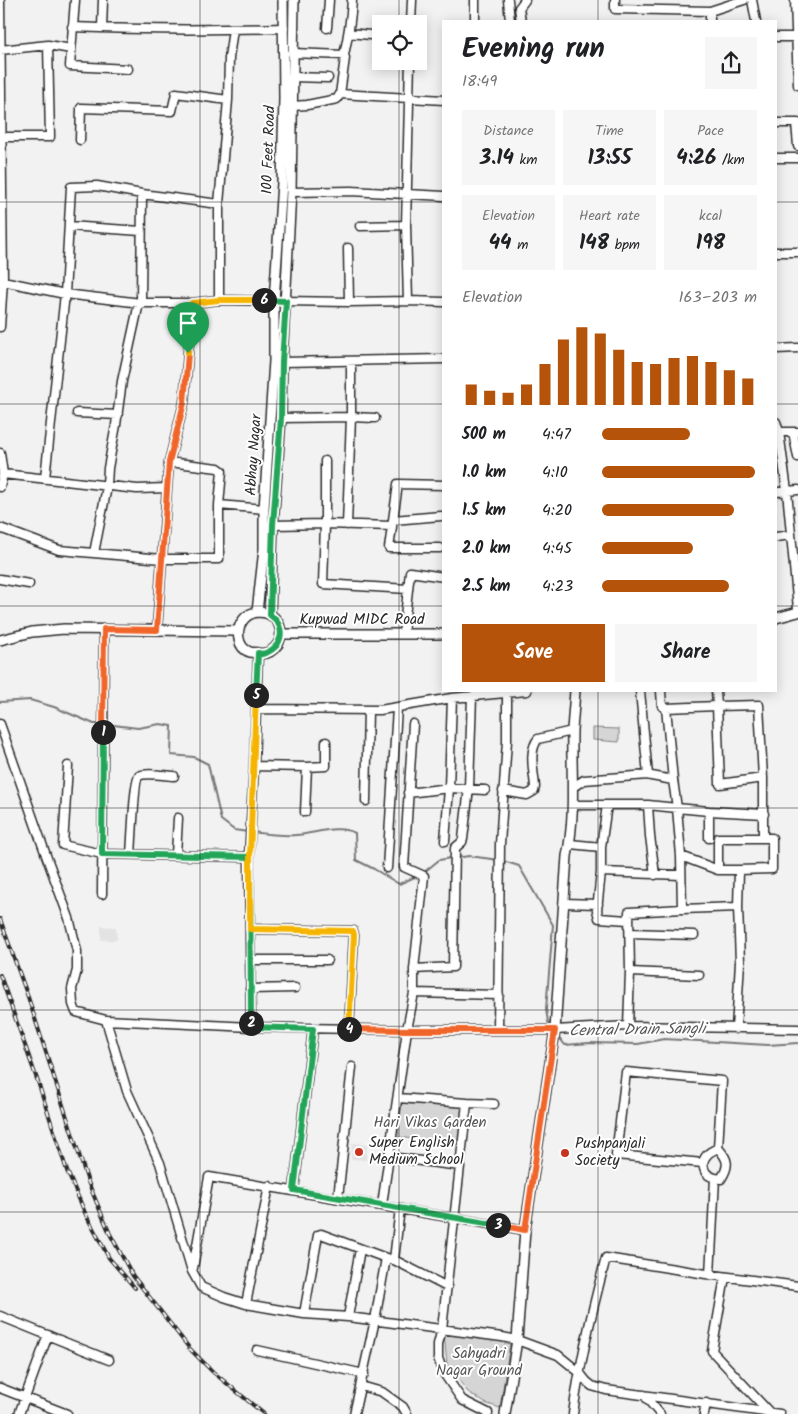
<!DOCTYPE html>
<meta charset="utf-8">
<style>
:root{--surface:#fff;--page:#f6f6f6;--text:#202124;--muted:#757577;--accent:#b45309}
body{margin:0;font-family:Kalam,sans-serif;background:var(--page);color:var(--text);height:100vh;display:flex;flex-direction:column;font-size:19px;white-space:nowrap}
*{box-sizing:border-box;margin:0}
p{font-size:16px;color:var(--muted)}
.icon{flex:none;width:28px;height:28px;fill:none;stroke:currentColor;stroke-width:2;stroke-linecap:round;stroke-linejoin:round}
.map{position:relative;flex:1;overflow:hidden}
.side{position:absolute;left:442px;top:20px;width:335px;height:672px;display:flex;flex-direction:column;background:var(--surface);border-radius:0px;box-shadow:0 2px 12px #0003}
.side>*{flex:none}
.fabs{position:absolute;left:372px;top:15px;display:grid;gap:10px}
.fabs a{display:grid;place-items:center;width:55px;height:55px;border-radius:0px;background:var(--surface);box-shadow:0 2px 12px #0003;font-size:25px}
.pin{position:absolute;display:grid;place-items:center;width:42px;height:42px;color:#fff;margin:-51px -21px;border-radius:50% 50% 50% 0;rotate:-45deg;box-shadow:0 0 5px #0007}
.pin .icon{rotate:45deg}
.km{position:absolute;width:25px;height:25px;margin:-12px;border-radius:50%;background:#222;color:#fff;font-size:14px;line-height:25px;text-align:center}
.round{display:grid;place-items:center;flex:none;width:52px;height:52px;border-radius:0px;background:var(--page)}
.head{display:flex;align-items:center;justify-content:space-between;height:85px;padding:0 20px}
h1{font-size:28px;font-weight:700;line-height:38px}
.figures{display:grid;grid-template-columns:repeat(3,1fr);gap:8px;height:85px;padding:5px 20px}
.figures div{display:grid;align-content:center;border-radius:0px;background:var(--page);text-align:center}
.figures b{font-size:21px;font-weight:700}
.figures small{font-size:14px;font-weight:400}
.figures p{font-size:14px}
.chart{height:140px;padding:10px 20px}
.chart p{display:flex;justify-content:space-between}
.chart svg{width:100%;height:90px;margin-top:5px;stroke:var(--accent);stroke-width:6}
.action{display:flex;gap:10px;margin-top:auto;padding:10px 20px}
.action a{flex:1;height:58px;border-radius:0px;background:var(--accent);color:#fff;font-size:20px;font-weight:700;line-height:58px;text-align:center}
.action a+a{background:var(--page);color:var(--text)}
ul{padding:0 20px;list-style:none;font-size:16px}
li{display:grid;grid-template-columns:80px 60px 1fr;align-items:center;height:38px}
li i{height:12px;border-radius:6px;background:var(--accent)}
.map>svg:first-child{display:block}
</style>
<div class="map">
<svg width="798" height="1414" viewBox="0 0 798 1414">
<rect width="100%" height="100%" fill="#f2f2f2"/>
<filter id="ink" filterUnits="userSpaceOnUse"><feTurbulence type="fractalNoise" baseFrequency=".02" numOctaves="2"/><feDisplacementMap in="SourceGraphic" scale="10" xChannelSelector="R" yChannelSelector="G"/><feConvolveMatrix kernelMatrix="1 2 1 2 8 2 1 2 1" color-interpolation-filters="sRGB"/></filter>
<g filter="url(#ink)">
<path fill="#e3e3e3" d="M101,926L116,927L117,940H101Z
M352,1143L367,1144L366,1160L351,1159Z"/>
<path fill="#d5d5d5" stroke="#808080" d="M593,728L619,729V742L593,740Z
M402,1102L464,1107L460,1145L398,1137Z
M444,1332L502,1337L510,1343L500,1408L485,1403L468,1392L447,1365Z"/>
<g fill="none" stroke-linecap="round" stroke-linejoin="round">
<path stroke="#787878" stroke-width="2" d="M0,702L30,700L54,707L94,724H101
M105,724L138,728L160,724L172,726L171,755L194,757L208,764L221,820L234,830L248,832
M252,832C267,834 282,836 296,835C315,834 337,824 355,833L356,860L374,869L399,884L417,876
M456,858L469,856L499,860
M503,861L519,866L553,925L546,1009L548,1022L551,1026
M423,873L439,860L451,858
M558,1036L565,1045L589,1043L638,1044L664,1039L768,1045L798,1043"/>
<g stroke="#2b2b2b" stroke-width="11">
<path id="minor" d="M0,0L3,281
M75,0L70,66L128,69
M508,0L510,21
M615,0V9L710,11L744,0
M752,0L756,21
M795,0L798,85
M710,11V21
M475,21V0
M521,21L519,8L525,0
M411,24L412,0
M72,27C143,30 213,30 284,28
M102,28L103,0
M327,28L329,0
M349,33L381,36
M776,37H798
M0,50L48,45
M292,53L344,55
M292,77L328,78
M340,94L444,100
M292,106L307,105L337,99L340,94L345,58L344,55C348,37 351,19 352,0
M776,123H798
M796,123L798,146
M1,137H50L48,45L71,49
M80,140L81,108L172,111L176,93L228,100
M776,158H798
M291,192L351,191L444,196
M219,204L228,100L229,58L233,29
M69,226L141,231
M360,226L406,225
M348,248L349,302
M776,252H798
M408,301L406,225L410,61
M141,303L142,194L219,204V300
M0,327L3,281L65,294L141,303H192L219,300L349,302L408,301L444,302
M776,349L798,348
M282,362L444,359
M77,413L118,415
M281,418L351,417V363
M776,422L779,432H798
M779,432L787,491L798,609
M793,432L798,457
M0,453L3,474L0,487
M3,474L137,489L167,488L169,462L184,403L192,303
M45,478L65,294L71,187L97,186L142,194
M107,485L108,468L116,425L122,381L139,303
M776,492L798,490
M219,505L264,509
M393,520L398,484L444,485
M273,525L325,524V461
M347,525L351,417L375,418
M392,526L325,524L323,584L408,589
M0,528L59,550L162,559H219V505L222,471L218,468L169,462
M776,537L791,535
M440,548H389L393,520L441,516
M94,553L106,492
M0,579L29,584
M157,630L167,488
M403,634L410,572L444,577
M258,653L254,766L249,857L251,1027L106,1020L127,1091L160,1163L192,1271L201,1287L224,1297L246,1304L304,1314L348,1317L502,1337L517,1340L558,1355L579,1372L586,1381L592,1386L606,1390L780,1414
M661,691L662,706L666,708L717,706L716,691
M759,705L763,778L720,784L717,706Z
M256,709L380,710L452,698L527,691
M0,724L47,858L69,918L77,951V970L72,989L73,1004L76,1012L106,1020
M413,724L404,867L424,876L414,969
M68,766L63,845L102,854L249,857
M254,766L307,767L305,812
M307,767L326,766V742
M646,775L673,780
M573,787L584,780L648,775L640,691
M503,791L527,795L534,791L535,787C534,772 528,751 538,739L572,731
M408,793L449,788L485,790
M366,801L368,710
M573,805H648L677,808L673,780L666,708
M648,805L650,836L655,875
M709,838V811L764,814
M763,838V778
M445,841L449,788L452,698
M570,844L601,847V872
M601,847L607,805
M131,854C132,844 134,780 139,776C145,772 167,776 174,776
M176,855L178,818
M681,856L677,808L709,811
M387,868L397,708
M718,870V838H772V869L739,870
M102,894L104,629
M564,903L598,904
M628,920L599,918L597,910L601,872L681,875
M250,929L353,931L354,935L349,1030
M630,933L694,935
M250,960H327
M630,972L699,975
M250,989L295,988
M414,993V969L453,967L455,848L462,842L463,839L469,788L472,696
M628,1026L630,972L629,912L682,909
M251,1027L407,1030H555L628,1026L798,1029
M736,1029L740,962L738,907L739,870H718L681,856L682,909L738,907
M498,1030L500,844L507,741V693
M398,1098L467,1103L442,1329L438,1344V1358L443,1372L462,1400L488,1413V1414
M467,1103L494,1104
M390,1157L460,1166
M703,1163C705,1154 710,1152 718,1148
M294,1190L313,1029
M338,1198L352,1067
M382,1205L407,1030L414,993L499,995
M394,1260L447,1287
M193,1268L209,1177L525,1230
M710,1275L715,1178C706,1175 704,1172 703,1163L616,1155L626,1072L722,1081L718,1148C728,1159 730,1165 721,1179L715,1178
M725,1277L712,1351L769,1412L768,1413
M246,1304L269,1186
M304,1314L318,1235L321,1234L386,1258
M0,1316L109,1360
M348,1317L360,1249
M257,1350L364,1374
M361,1386L382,1392L403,1407L407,1414
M0,1388L67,1414
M644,1395L660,1414
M19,1414L48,1335
M354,1414L375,1320L386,1258L394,1260L400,1208
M573,1414C580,1361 592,1310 606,1258L706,1274L798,1286
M704,1414L706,1403"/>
</g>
<g stroke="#2b2b2b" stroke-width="12">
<path id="major" d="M257,612L264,549V509L274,361V301L282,183L284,98L283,0
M257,612C262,612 268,613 272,616C281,622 283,635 278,644C273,651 266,655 258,653C255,652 253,653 250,652C237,648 235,629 244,619C247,615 252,613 257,612Z
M270,615L273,525L281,418L282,362L291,192L294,0
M776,618L798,612
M281,634H444
M0,640L32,632L64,629L238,631
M505,1414L517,1340L525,1230L555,1030L567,856C576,814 571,772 572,730C573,717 574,704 575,691"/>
</g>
<use href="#minor" stroke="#fff" stroke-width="8"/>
<use href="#major" stroke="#fff" stroke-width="9"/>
<g stroke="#2b2b2b" stroke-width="4">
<path id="rail" d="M0,919L28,997L88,1182L110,1234L133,1276L190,1349L213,1372L264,1414
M0,975L38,1082L67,1171L86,1215L109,1258L135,1288"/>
</g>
<use href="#rail" stroke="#fff" stroke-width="2" stroke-dasharray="5.5" stroke-linecap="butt"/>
</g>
</g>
<g fill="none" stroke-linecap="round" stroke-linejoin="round" filter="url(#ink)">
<g stroke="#fff" stroke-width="10">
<path id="split-1" d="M103,732L104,629L157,630L169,462L184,403L188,353"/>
</g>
<g stroke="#fff" stroke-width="10">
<path id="split-2" d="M103,732L102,854L250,857L251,1023"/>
</g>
<g stroke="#fff" stroke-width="10">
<path id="split-3" d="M251,1023V1027L313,1029L294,1190L498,1225"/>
</g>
<g stroke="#fff" stroke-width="10">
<path id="split-4" d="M349,1029L407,1030H555L525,1230L498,1225"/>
</g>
<g stroke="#fff" stroke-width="10">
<path id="split-5" d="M256,695L250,857V929L353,931L354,935L349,1029"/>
</g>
<g stroke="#fff" stroke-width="10">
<path id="split-6" d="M256,695L258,653L262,654C282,650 288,627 270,615L273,525L281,418L282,362L286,301L264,300"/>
</g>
<g stroke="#fff" stroke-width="10">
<path id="split-7" d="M188,353L192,303L219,300H264"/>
</g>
<use href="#split-1" stroke="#f0652b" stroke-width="6"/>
<use href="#split-2" stroke="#22a559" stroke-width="6"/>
<use href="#split-3" stroke="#22a559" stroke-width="6"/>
<use href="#split-4" stroke="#f0652b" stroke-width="6"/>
<use href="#split-5" stroke="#f5b400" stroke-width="6"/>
<use href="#split-6" stroke="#22a559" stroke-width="6"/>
<use href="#split-7" stroke="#f5b400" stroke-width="6"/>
</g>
<path fill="none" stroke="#2b2b2b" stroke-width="1" stroke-opacity="0.55" d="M200,0V1414M399,0V24M598,0V21M399,61V1414M0,202H444M776,202H798M0,404H444M776,404H798M0,606H444M776,606H798M598,691V1414M0,808H798M0,1010H798M0,1212H798"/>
<g fill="#c8321e" stroke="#fff" stroke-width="2">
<circle cx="359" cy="1152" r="5"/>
<circle cx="565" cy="1153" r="5"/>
</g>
<g text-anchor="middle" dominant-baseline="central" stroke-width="4" stroke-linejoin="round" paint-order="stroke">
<g font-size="15" fill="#2b2b2b" stroke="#fff">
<text transform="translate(269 150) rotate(-88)">100 Feet Road</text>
<text transform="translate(254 455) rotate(-86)">Abhay Nagar</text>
<text x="362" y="620">Kupwad MIDC Road</text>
</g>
<g font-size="15" fill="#565656" stroke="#fff">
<text x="430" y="1123">Hari Vikas Garden</text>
<text x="479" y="1354">Sahyadri<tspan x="479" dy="17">Nagar Ground</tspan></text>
</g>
<g font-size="15" fill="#2b2b2b" stroke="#fff" text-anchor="start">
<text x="369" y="1143">Super English<tspan x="369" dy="17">Medium School</tspan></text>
<text x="575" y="1144">Pushpanjali<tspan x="575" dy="17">Society</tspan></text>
</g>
<g font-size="16" font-style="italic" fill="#585858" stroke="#fff">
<text transform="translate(637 1030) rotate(-1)">Central Drain Sangli</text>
</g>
</g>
</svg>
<div class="fabs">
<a><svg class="icon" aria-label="locate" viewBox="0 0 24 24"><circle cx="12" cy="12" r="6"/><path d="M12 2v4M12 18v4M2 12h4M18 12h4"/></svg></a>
</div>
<div class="pin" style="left:188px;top:353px;background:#1e9e55"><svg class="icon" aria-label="arrive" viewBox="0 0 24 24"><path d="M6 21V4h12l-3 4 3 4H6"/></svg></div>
<b class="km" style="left:103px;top:732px">1</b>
<b class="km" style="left:251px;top:1023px">2</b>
<b class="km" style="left:498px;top:1225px">3</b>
<b class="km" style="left:349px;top:1029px">4</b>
<b class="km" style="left:256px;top:695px">5</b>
<b class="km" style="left:264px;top:300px">6</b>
<section class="side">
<div class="head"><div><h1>Evening run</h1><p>18:49</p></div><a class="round"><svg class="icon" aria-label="share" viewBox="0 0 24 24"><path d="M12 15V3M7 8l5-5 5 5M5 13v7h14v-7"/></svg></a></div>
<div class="figures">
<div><p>Distance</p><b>3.14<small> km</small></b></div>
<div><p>Time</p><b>13:55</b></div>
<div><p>Pace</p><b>4:26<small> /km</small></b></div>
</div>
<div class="figures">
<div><p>Elevation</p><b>44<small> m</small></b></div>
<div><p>Heart rate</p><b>148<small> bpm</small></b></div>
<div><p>kcal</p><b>198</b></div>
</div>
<div class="chart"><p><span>Elevation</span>163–203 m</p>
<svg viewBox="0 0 160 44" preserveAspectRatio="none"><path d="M5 44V34M15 44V37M25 44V38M35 44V34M45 44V24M55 44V12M65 44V6M75 44V9M85 44V17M95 44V23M105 44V24M115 44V21M125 44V20M135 44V23M145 44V27M155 44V31"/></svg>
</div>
<ul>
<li><b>500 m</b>4:47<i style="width:57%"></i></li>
<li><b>1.0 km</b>4:10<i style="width:99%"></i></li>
<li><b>1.5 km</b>4:20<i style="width:85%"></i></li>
<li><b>2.0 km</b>4:45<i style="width:59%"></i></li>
<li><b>2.5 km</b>4:23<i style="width:82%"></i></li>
</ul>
<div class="action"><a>Save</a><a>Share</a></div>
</section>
</div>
